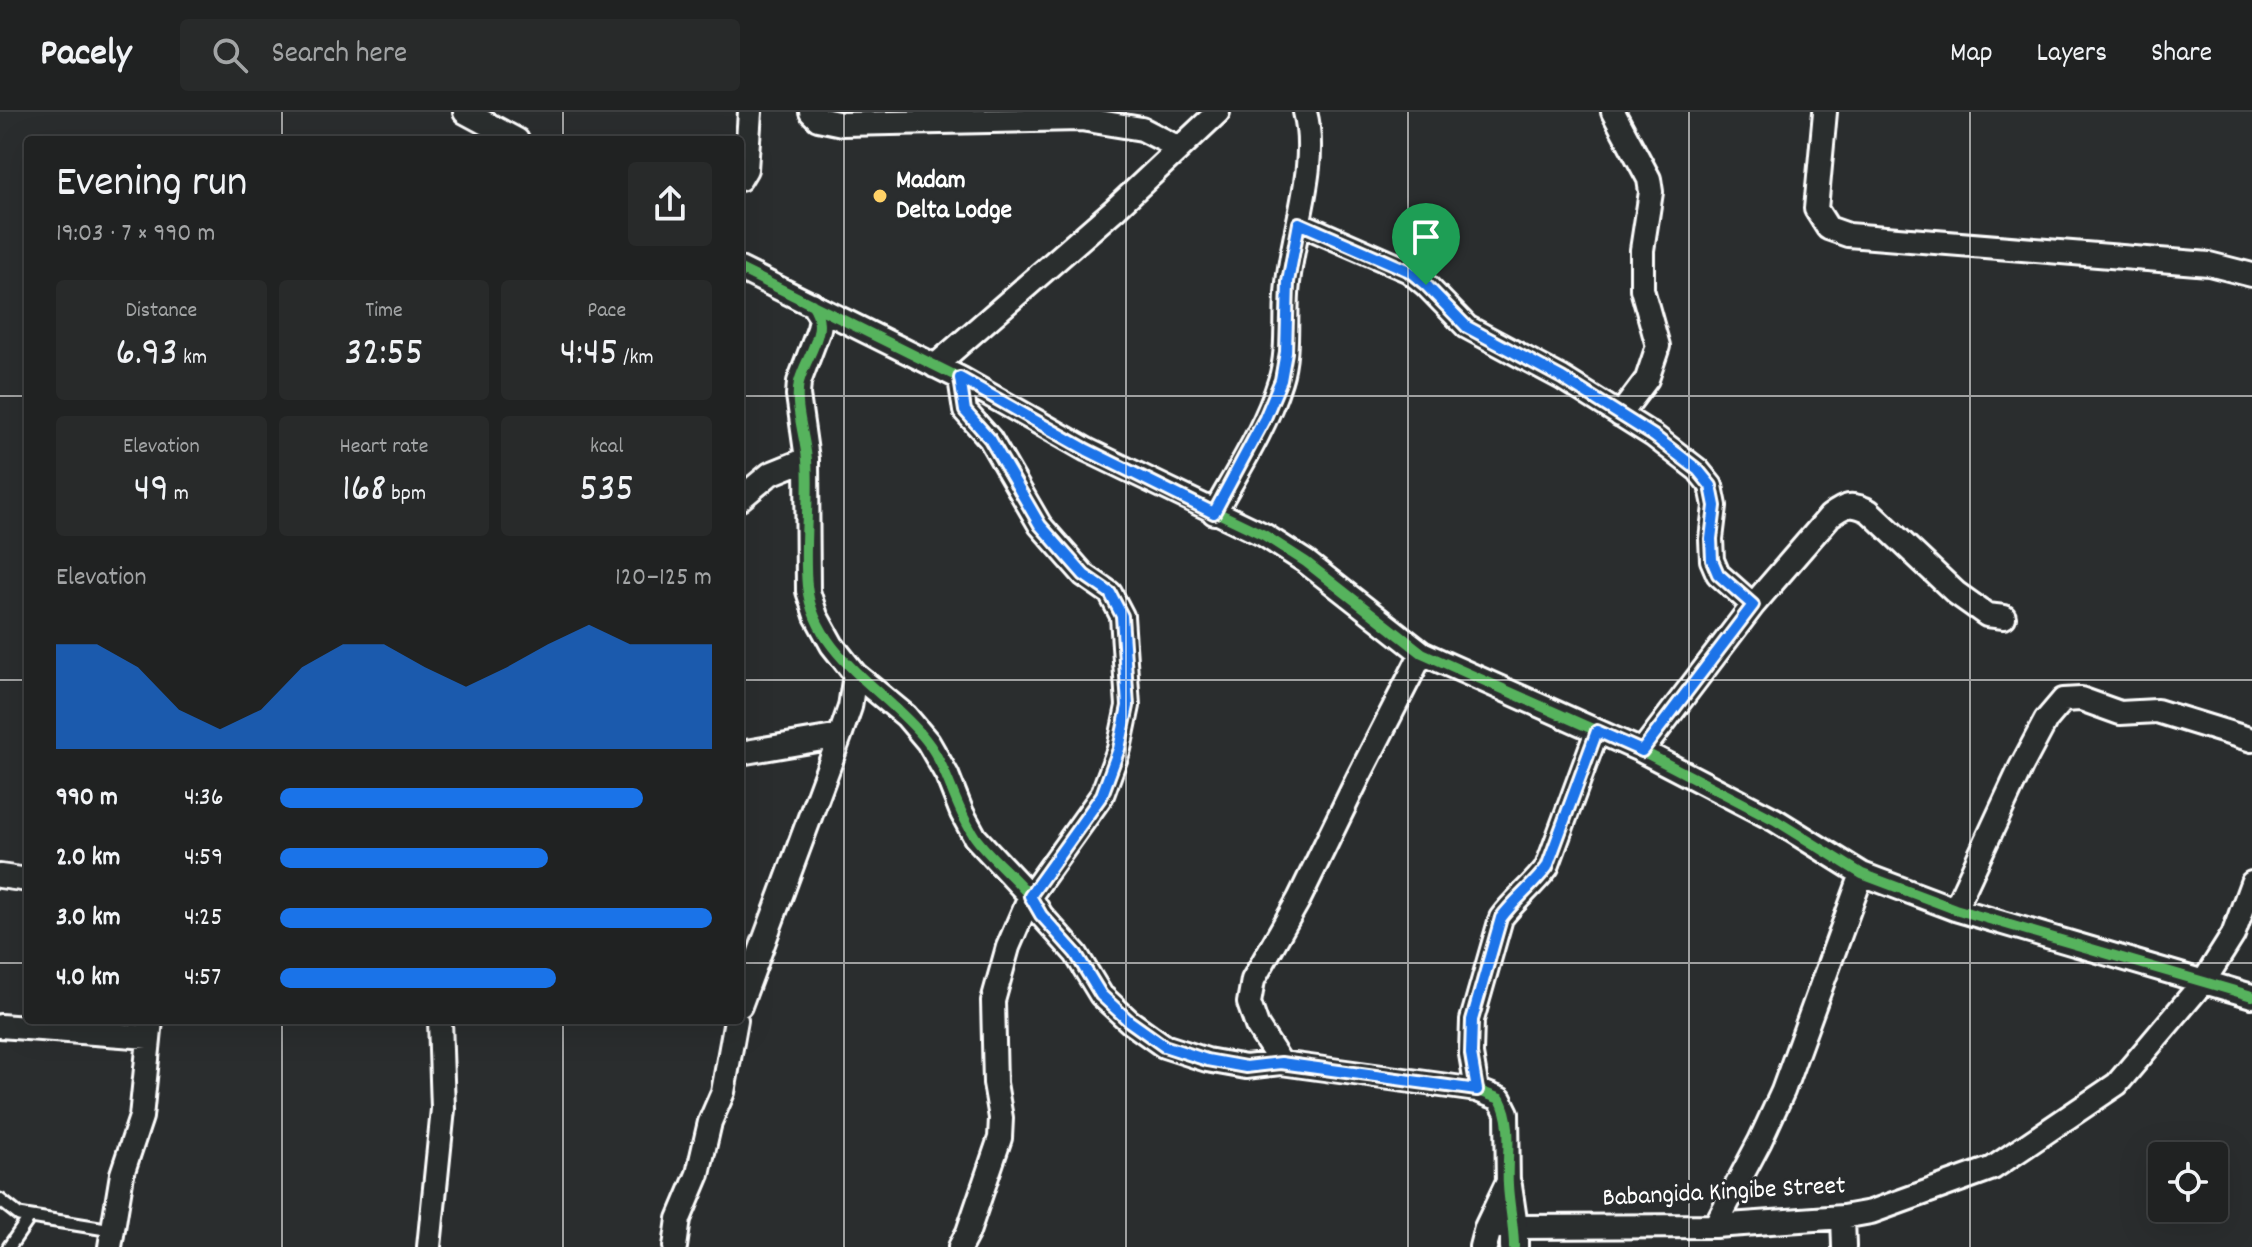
<!DOCTYPE html>
<meta charset="utf-8">
<style>
:root{--surface:#202222;--page:#282a2a;--text:#f1f3f6;--muted:#a2a4a5;--line:#3d3f40;--accent:#1a73e8}
body{margin:0;font-family:Dekko,sans-serif;background:var(--page);color:var(--text);height:100vh;display:flex;flex-direction:column;font-size:30px;white-space:nowrap}
*{box-sizing:border-box;margin:0}
p{font-size:26px;color:var(--muted)}
.icon{flex:none;width:44px;height:44px;fill:none;stroke:currentColor;stroke-width:2;stroke-linecap:round;stroke-linejoin:round}
.map{position:relative;flex:1;overflow:hidden}
.panel{position:absolute;left:24px;top:24px;width:720px;height:888px;display:flex;flex-direction:column;background:var(--surface);border-radius:8px;box-shadow:0 8px 32px #0002,0 0 0 2px var(--line)}
.panel>*{flex:none}
.buttons{position:absolute;left:2148px;top:1030px;display:grid;gap:16px}
.buttons a{display:grid;place-items:center;width:80px;height:80px;border-radius:8px;background:var(--surface);box-shadow:0 8px 32px #0002,0 0 0 2px var(--line);font-size:40px}
.pin{position:absolute;display:grid;place-items:center;width:68px;height:68px;color:#fff;margin:-82px -34px;border-radius:50% 50% 50% 0;rotate:-45deg;box-shadow:0 0 8px #0007}
.pin .icon{rotate:45deg}
.round{display:grid;place-items:center;flex:none;width:84px;height:84px;border-radius:8px;background:var(--page)}
.overview{display:flex;align-items:center;justify-content:space-between;height:136px;padding:0 32px}
h1{font-size:44px;font-weight:600;line-height:60px}
.metrics{display:grid;grid-template-columns:repeat(3,1fr);gap:12px;height:136px;padding:8px 32px}
.metrics div{display:grid;align-content:center;border-radius:8px;background:var(--page);text-align:center}
.metrics b{font-size:40px;font-weight:600}
.metrics small{font-size:22px;font-weight:400}
.metrics p{font-size:22px}
.chart{height:224px;padding:16px 32px}
.chart p{display:flex;justify-content:space-between}
.chart svg{width:100%;height:144px;margin-top:8px;fill:var(--accent);opacity:.7}
ul{padding:0 32px;list-style:none;font-size:26px}
li{display:grid;grid-template-columns:128px 96px 1fr;align-items:center;height:60px}
li i{height:20px;border-radius:10px;background:var(--accent)}
header{display:flex;align-items:center;gap:48px;box-sizing:border-box;height:112px;padding:0 40px;background:var(--surface);border-bottom:2px solid var(--line)}
header strong{font-size:38px}
nav{display:flex;gap:44px;margin-inline-start:auto;font-size:28px}
.search{width:560px;height:72px;background:var(--page);display:flex;align-items:center;gap:20px;box-sizing:border-box;padding:0 28px;border-radius:8px;color:var(--muted);font-size:30px}
.map>svg:first-child{display:block}
</style>
<header>
<strong>Pacely</strong>
<div class="search"><svg class="icon" aria-label="search" viewBox="0 0 24 24"><circle cx="10" cy="10" r="6"/><path d="M15 15l6 6"/></svg>Search here</div>
<nav><a>Map</a><a>Layers</a><a>Share</a></nav>
</header>
<div class="map">
<svg width="2252" height="1135" viewBox="0 0 2252 1135">
<rect width="100%" height="100%" fill="#2a2d2e"/>
<filter id="ink" filterUnits="userSpaceOnUse"><feTurbulence type="fractalNoise" baseFrequency=".0125" numOctaves="2"/><feDisplacementMap in="SourceGraphic" scale="16" xChannelSelector="R" yChannelSelector="G"/><feConvolveMatrix kernelMatrix="1 2 1 2 8 2 1 2 1" color-interpolation-filters="sRGB"/></filter>
<g filter="url(#ink)">
<g fill="none" stroke-linecap="round" stroke-linejoin="round">
<g stroke="#fff" stroke-width="17">
<path id="service" d="M0,1088L19,1103L112,1118
M9,1135L29,1106"/>
</g>
<g stroke="#fff" stroke-width="28">
<path id="minor" d="M465,0L517,28
M811,0L818,7L842,12L1081,7L1142,17L1179,36
M1613,0L1649,67L1651,80L1642,138V177L1658,234L1647,267L1620,303
M1825,0L1816,97L1828,116L1848,123L2209,152L2252,163
M740,67L746,57L750,0
M1299,111L1409,159L1426,173L1467,215L1562,266L1654,324L1698,358L1711,374L1715,394L1711,427L1712,448L1718,462L1753,493
M740,157L960,266L1087,338L1264,423L1306,450L1422,541L1642,639L1775,708L1862,762L1955,797L2252,884
M812,192L821,206L819,217L799,270L798,283L807,347L808,479L816,504L832,533L855,562L906,604L928,630L947,663L962,701L975,725L1030,784L1041,803L1076,842L1101,883L1129,909L1164,934L1207,948L1246,955L1281,951L1477,978L1500,987L1507,1001L1508,1074
M935,254L1115,97L1218,0
M960,266L965,299L990,327L1040,413L1084,463L1110,481L1122,504L1128,594L1119,637L1102,683L1030,784L1008,835L993,889L995,971L1001,1006L1000,1026L968,1120L960,1135
M740,387L770,362L807,347
M1214,401C1238,358 1266,315 1280,269C1290,237 1284,203 1288,171C1293,118 1319,52 1305,0
M1642,639L1753,493L1830,404C1845,393 1851,390 1869,399L1956,481L1987,503L2004,505
M740,641L840,624
M0,764L28,768
M1955,797L2021,655L2046,608L2063,588L2081,587L2120,601L2157,599L2252,628
M740,894L840,624L850,595L855,562
M0,914L148,925
M1281,951L1257,914L1249,891L1253,868L1299,787L1359,664L1422,541
M1477,978L1471,942L1472,908L1501,806C1515,787 1533,774 1547,755L1597,619
M1843,1105L1844,1135
M1715,1114L1760,1029L1783,979L1862,762
M1497,1115L1715,1114L1843,1105L1871,1100L1993,1056L2117,972L2204,869L2233,823L2252,771
M110,1135L122,1062L141,1005L151,908
M429,1135L443,997L440,908
M675,1135L679,1107L698,1062L710,1010L723,980L736,908"/>
</g>
<g stroke="#fff" stroke-width="32">
<path id="tertiary" d="M1508,1074L1514,1115V1135
M1483,1135L1488,1116L1508,1074"/>
</g>
<use href="#service" stroke="#2a2d2e" stroke-width="11"/>
<use href="#minor" stroke="#2a2d2e" stroke-width="22"/>
<use href="#tertiary" stroke="#2a2d2e" stroke-width="26"/>
<g stroke="#2a2d2e" stroke-width="15">
<path id="cycleway" d="M740,157L960,266L1087,338L1264,423L1306,450L1422,541L1642,639L1775,708L1862,762L1955,797L2252,884
M812,192C831,218 806,243 799,270C794,295 805,323 807,348C810,390 803,432 807,474C814,545 887,578 926,628C949,657 954,695 975,725C990,746 1012,762 1028,782C1034,788 1036,796 1041,802C1049,813 1061,822 1070,833C1081,847 1088,864 1098,879C1113,899 1141,920 1163,933C1182,945 1221,953 1244,954C1258,955 1272,950 1286,951C1350,959 1413,969 1477,978L1500,987C1514,1013 1506,1045 1508,1073C1509,1094 1514,1114 1514,1135"/>
</g>
<use href="#cycleway" stroke="#56b35d" stroke-width="10"/>
</g>
</g>
<g fill="none" stroke-linecap="round" stroke-linejoin="round" filter="url(#ink)">
<g stroke="#fff" stroke-width="16">
<path id="route" d="M1299,111L1409,159L1426,173L1467,215L1562,266L1654,324L1698,358L1711,374L1715,394L1711,427L1712,448L1718,462L1753,493L1642,639L1597,619L1547,755C1533,774 1515,787 1501,806L1472,908L1471,942L1477,978L1281,951L1246,955L1207,948L1164,934L1129,909L1101,883L1076,842L1041,803L1030,784L1102,683L1119,637L1128,594L1122,504L1110,481L1084,463L1040,413L990,327L965,299L960,266L1087,338L1214,401L1265,306L1281,268L1286,240L1288,170Z"/>
</g>
<use href="#route" stroke="#1a73e8" stroke-width="10"/>
</g>
<path fill="none" stroke="#fff" stroke-width="2" stroke-opacity="0.55" d="M282,0V28M563,0V28M844,0V1135M1126,0V1135M1408,0V1135M1689,0V1135M1970,0V1135M0,284H28M740,284H2252M0,568H28M740,568H2252M0,851H28M740,851H2252M282,908V1135M563,908V1135"/>
<circle fill="#ffd166" stroke="#2a2d2e" stroke-width="3" cx="880" cy="84" r="8"/>
<g text-anchor="middle" dominant-baseline="central" stroke-width="6" stroke-linejoin="round" paint-order="stroke">
<g font-size="26" font-weight="bold" fill="#fff" stroke="#2a2d2e" text-anchor="start">
<text x="896" y="69">Madam<tspan x="896" dy="30">Delta Lodge</tspan></text>
</g>
<g font-size="26" fill="#fff" stroke="#2a2d2e">
<text transform="translate(1724 1081) rotate(-3)">Babangida Kingibe Street</text>
</g>
</g>
</svg>
<div class="buttons">
<a><svg class="icon" aria-label="locate" viewBox="0 0 24 24"><circle cx="12" cy="12" r="6"/><path d="M12 2v4M12 18v4M2 12h4M18 12h4"/></svg></a>
</div>
<div class="pin" style="left:1426px;top:173px;background:#1e9e55"><svg class="icon" aria-label="arrive" viewBox="0 0 24 24"><path d="M6 21V4h12l-3 4 3 4H6"/></svg></div>
<section class="panel">
<div class="overview"><div><h1>Evening run</h1><p>19:03 · 7 × 990 m</p></div><a class="round"><svg class="icon" aria-label="share" viewBox="0 0 24 24"><path d="M12 15V3M7 8l5-5 5 5M5 13v7h14v-7"/></svg></a></div>
<div class="metrics">
<div><p>Distance</p><b>6.93<small> km</small></b></div>
<div><p>Time</p><b>32:55</b></div>
<div><p>Pace</p><b>4:45<small> /km</small></b></div>
</div>
<div class="metrics">
<div><p>Elevation</p><b>49<small> m</small></b></div>
<div><p>Heart rate</p><b>168<small> bpm</small></b></div>
<div><p>kcal</p><b>535</b></div>
</div>
<div class="chart"><p><span>Elevation</span>120–125 m</p>
<svg viewBox="0 0 160 44" preserveAspectRatio="none"><path d="M0 44V12L10 12L20 19L30 32L40 38L50 32L60 19L70 12L80 12L90 19L100 25L110 19L120 12L130 6L140 12L150 12L160 12V44z"/></svg>
</div>
<ul>
<li><b>990 m</b>4:36<i style="width:84%"></i></li>
<li><b>2.0 km</b>4:59<i style="width:62%"></i></li>
<li><b>3.0 km</b>4:25<i style="width:100%"></i></li>
<li><b>4.0 km</b>4:57<i style="width:64%"></i></li>
</ul>
</section>
</div>
